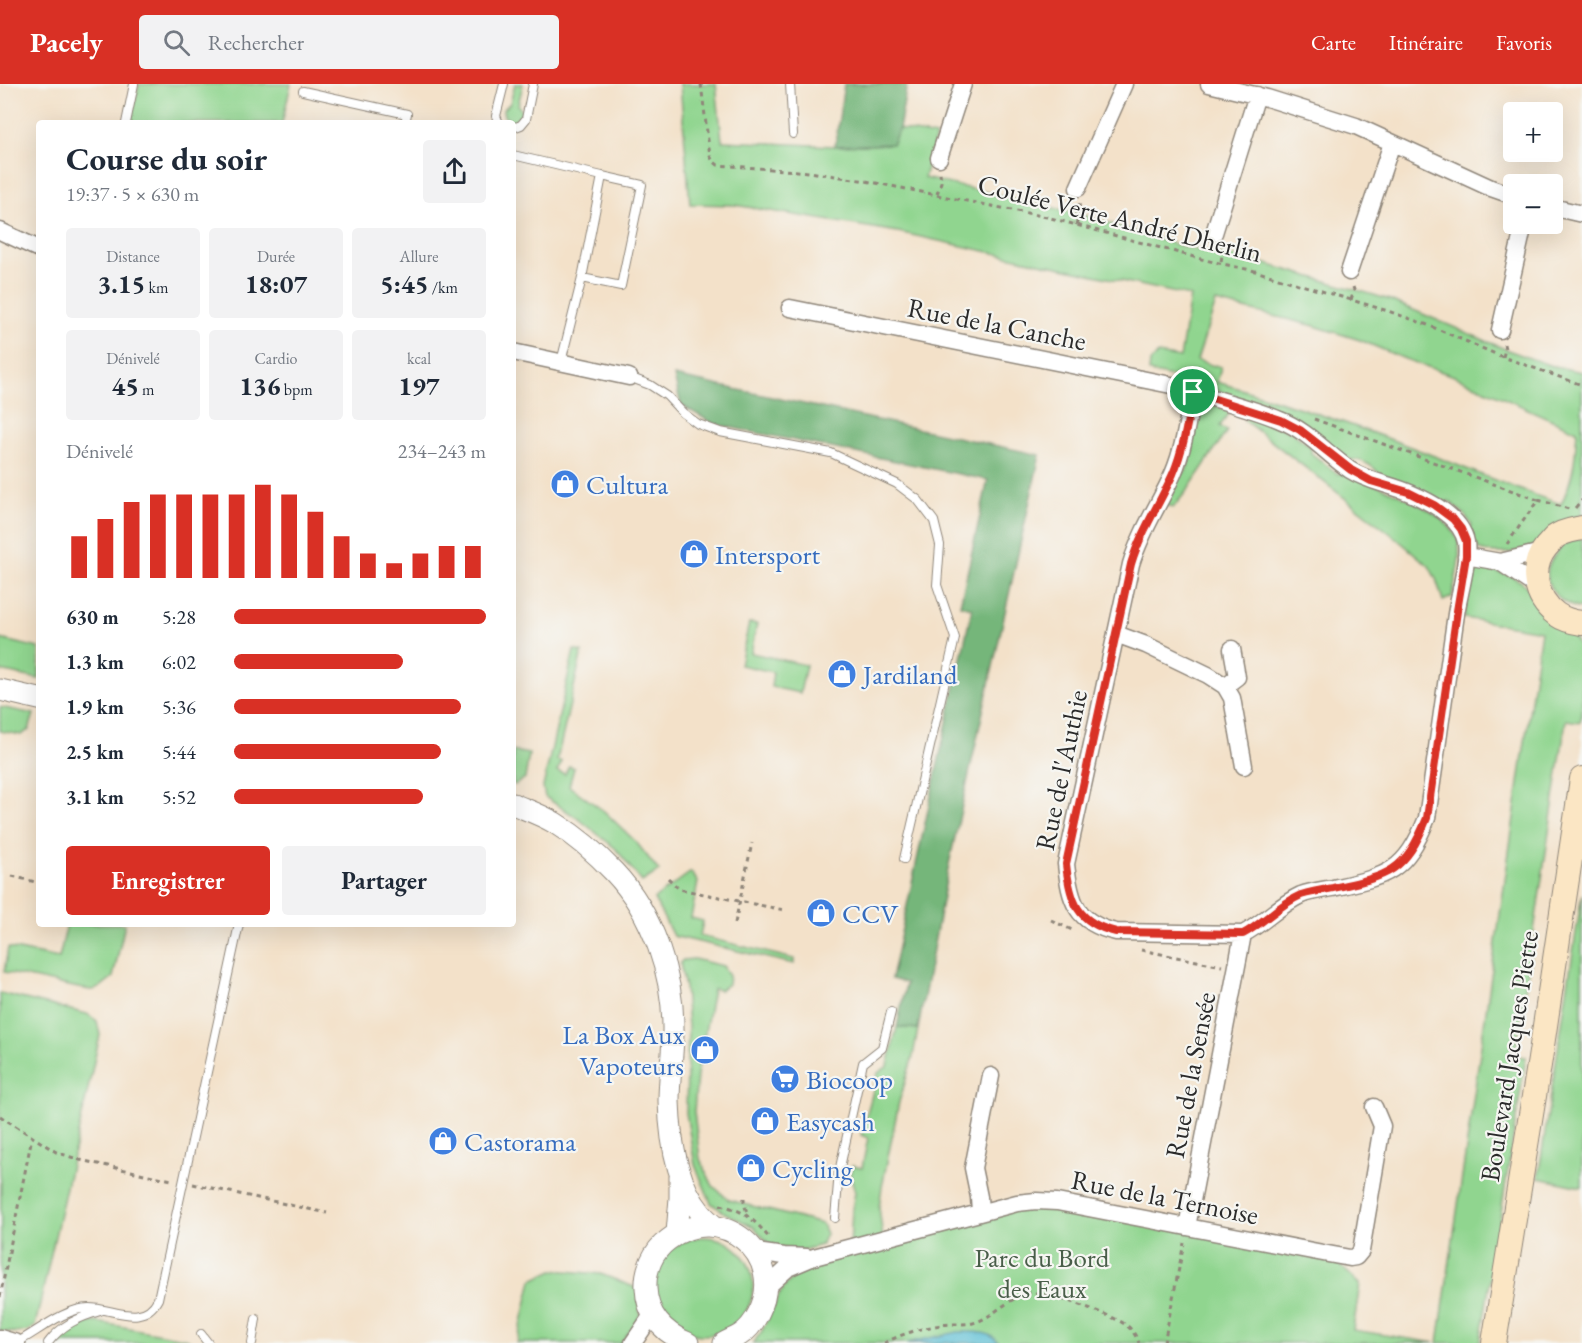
<!DOCTYPE html>
<html lang="fr">
<meta charset="utf-8">
<style>
:root{--surface:#fff;--page:#f2f2f3;--text:#1f2937;--muted:#747a83;--accent:#d93025}
body{margin:0;font-family:"EB Garamond",serif;background:var(--page);color:var(--text);height:100vh;display:flex;flex-direction:column;font-size:22px;white-space:nowrap}
*{box-sizing:border-box;margin:0}
p{font-size:20px;color:var(--muted)}
.icon{flex:none;width:33px;height:33px;fill:none;stroke:currentColor;stroke-width:2;stroke-linecap:round;stroke-linejoin:round}
.map{position:relative;flex:1;overflow:hidden}
.sheet{position:absolute;left:36px;top:36px;width:480px;height:807px;display:flex;flex-direction:column;background:var(--surface);border-radius:6px;box-shadow:0 6px 24px #0002}
.sheet>*{flex:none}
.tools{position:absolute;left:1503px;top:18px;display:grid;gap:12px}
.tools a{display:grid;place-items:center;width:60px;height:60px;border-radius:6px;background:var(--surface);box-shadow:0 6px 24px #0002;font-size:30px}
.pin{position:absolute;display:grid;place-items:center;width:51px;height:51px;color:#fff;margin:-26px;border:3px solid #fff;border-radius:50%;box-shadow:0 2px 6px #0007}
.round{display:grid;place-items:center;flex:none;width:63px;height:63px;border-radius:6px;background:var(--page)}
.headline{display:flex;align-items:center;justify-content:space-between;height:102px;padding:0 30px}
h1{font-size:33px;font-weight:700;line-height:45px}
.stats{display:grid;grid-template-columns:repeat(3,1fr);gap:9px;height:102px;padding:6px 30px}
.stats div{display:grid;align-content:center;border-radius:6px;background:var(--page);text-align:center}
.stats b{font-size:26px;font-weight:700}
.stats small{font-size:16px;font-weight:400}
.stats p{font-size:16px}
.chart{height:168px;padding:12px 30px}
.chart p{display:flex;justify-content:space-between}
.chart svg{width:100%;height:108px;margin-top:6px;stroke:var(--accent);stroke-width:6}
.primary-button{display:flex;gap:12px;margin-top:auto;padding:12px 30px}
.primary-button a{flex:1;height:69px;border-radius:6px;background:var(--accent);color:#fff;font-size:24px;font-weight:700;line-height:69px;text-align:center}
.primary-button a+a{background:var(--page);color:var(--text)}
ul{padding:0 30px;list-style:none;font-size:20px}
li{display:grid;grid-template-columns:96px 72px 1fr;align-items:center;height:45px}
li i{height:15px;border-radius:8px;background:var(--accent)}
header{display:flex;align-items:center;gap:36px;box-sizing:border-box;height:84px;padding:0 30px;background:var(--accent);color:#fff}
header strong{font-size:28px}
nav{display:flex;gap:33px;margin-inline-start:auto;font-size:21px}
.search{width:420px;height:54px;background:var(--page);display:flex;align-items:center;gap:15px;box-sizing:border-box;padding:0 21px;border-radius:6px;color:var(--muted);font-size:22px}
.map>svg:first-child{display:block}
</style>
<header>
<strong>Pacely</strong>
<div class="search"><svg class="icon" aria-label="search" viewBox="0 0 24 24"><circle cx="10" cy="10" r="6"/><path d="M15 15l6 6"/></svg>Rechercher</div>
<nav><a>Carte</a><a>Itinéraire</a><a>Favoris</a></nav>
</header>
<div class="map">
<svg width="1582" height="1259" viewBox="0 0 1582 1259">
<rect width="100%" height="100%" fill="#f6f6f2"/>
<filter id="ink" filterUnits="userSpaceOnUse"><feTurbulence type="fractalNoise" baseFrequency=".0167" numOctaves="2"/><feDisplacementMap in="SourceGraphic" scale="12" xChannelSelector="R" yChannelSelector="G"/><feConvolveMatrix kernelMatrix="1 2 1 2 8 2 1 2 1" color-interpolation-filters="sRGB"/></filter>
<filter id="wash" filterUnits="userSpaceOnUse"><feTurbulence type="fractalNoise" baseFrequency=".008" numOctaves="4" result="noise"/><feDisplacementMap in="SourceGraphic" scale="24" xChannelSelector="R" yChannelSelector="G"/><feGaussianBlur stdDeviation="1.35" result="paint"/><feColorMatrix in="noise" values="0 0 0 0 0 0 0 0 0 0 0 0 0 0 0 0 0 1.4 0 .05"/><feComposite in="paint" operator="in"/></filter>
<g filter="url(#wash)">
<rect width="100%" height="100%" fill="#f3e1c9"/>
<path fill="#90d58f" stroke="#5e805d" stroke-width="1.5" fill-rule="evenodd" d="M139,0H291L282,39H130Z
M515,0H523L518,21L522,28L519,33L514,37L508,35L504,32L503,26L510,19Z
M680,0H716L722,57L835,62L892,60L899,45L936,52L924,94L1080,130L1187,164L1249,175L1367,209L1390,216L1505,265L1549,281L1582,288V430L1557,441L1533,463L1509,469H1494L1483,467L1478,465L1469,446L1472,441L1465,431L1449,417L1444,420L1381,393C1376,383 1361,374 1350,376L1285,330L1190,297L1149,288L1150,278L1158,270L1180,274L1190,212L898,148L735,121L690,120ZM1216,218L1311,241L1360,256L1405,275L1454,292L1577,347C1575,376 1574,393 1561,420C1516,406 1473,387 1429,370C1360,343 1288,319 1217,298L1221,283L1215,281L1214,282L1197,276Z
M1212,320L1231,327L1220,342L1227,347L1189,404L1173,424L1164,419L1179,391L1186,387L1193,364L1190,355L1197,328L1206,321Z
M1248,331L1290,347L1311,363V369L1338,390L1344,388C1373,400 1449,425 1458,457C1462,474 1455,496 1452,513L1443,517L1436,495L1429,482L1391,450L1244,336Z
M1582,454V525C1552,519 1535,491 1558,467C1561,464 1564,459 1568,458C1572,456 1578,455 1582,454Z
M1480,483L1511,492L1522,498L1575,555L1582,569V630L1580,638L1566,636L1515,972L1526,973L1480,1259H1438L1541,547L1464,534L1470,491L1473,486Z
M749,539L757,540L751,569L806,581L800,609L771,603L773,588L740,581Z
M0,555L39,564V595L0,587Z
M574,566L582,568L557,676L562,678L557,687L565,690L569,682L574,684L569,702L604,727L636,758L659,787L642,798L616,765L579,735L545,713L543,703Z
M0,623L34,630L29,646L21,651L0,647Z
M513,667L529,670L525,694L515,701L513,700Z
M691,788L698,798L691,834L703,837L700,852L794,875V880L673,852L654,815Z
M1582,810V1103L1538,1094Z
M67,840H125L113,893L99,904L92,906L83,905L4,888L8,864L59,874Z
M694,875L723,882L729,891L728,900L720,906L713,905L697,991L694,1028L700,1075L713,1102L729,1116L822,1140L826,1150L821,1161L799,1167L771,1162L754,1143L725,1129L711,1119L695,1081L686,1029L688,943L685,904L680,879L683,876Z
M0,909L87,930L97,937L100,951L35,1242C25,1251 13,1249 0,1247L1,1098L0,1089Z
M897,943L918,945L913,972L899,1018L882,1103L879,1123L883,1154L1017,1119L1328,1170L1360,1200L1353,1246L1435,1259H753L762,1247L779,1211L786,1201L814,1173L850,1163L852,1125L855,1108L850,1090L852,1082L862,1084L868,1054L861,1051L878,989L888,982Z
M655 1202a49 49 0 1 1 98 0a49 49 0 1 1-98 0Z
M553,1186L601,1190L639,1205L640,1233L621,1259H517L532,1196Z
M97,1238L188,1255L193,1259H55L59,1249L80,1239Z"/>
<path fill="#74b67a" stroke="#507052" stroke-width="1.5" d="M844,0H907L899,45L892,60L835,62Z
M674,292L1040,371L949,780L918,945L897,943L906,899L891,895L972,524L960,521L988,396L714,340L681,321Z"/>
<path fill="#56bdd4" stroke="#407480" stroke-width="1.5" d="M958,1248C973,1248 989,1246 999,1259H907Z"/>
</g>
<g filter="url(#ink)">
<g fill="none" stroke-linecap="round" stroke-linejoin="round">
<g stroke="#8f867a" stroke-width="10">
<path id="service" d="M790,0L793,50
M303,7L407,30L405,39
M126,39L134,0
M499,39L496,32L504,0
M513,44L521,41L526,35L533,0
M513,71L602,92L582,194L561,278
M582,194L621,202L642,101L602,92
M629,293L650,301L667,312L683,329L698,340L720,348L831,369L897,400L918,416L934,437L940,461L937,501L955,554L904,775
M835,1134L839,1088L863,979L882,964L891,928
M201,1250L208,1259
M16,1259C37,1248 65,1224 89,1224C113,1224 143,1244 158,1215L239,840
M48,1259C61,1241 80,1233 100,1227
M252,1259L256,1235"/>
</g>
<g stroke="#8f867a" stroke-width="19">
<path id="minor" d="M1209,0L1267,14L1356,42L1491,104L1514,112
M939,74L963,0
M1078,104L1124,0
M1552,123L1582,130
M0,147L39,165
M1214,149L1257,11
M1349,188L1392,59
M790,224L1171,301L1193,308
M1500,246L1524,140
M513,268L629,293
M1193,308C1221,317 1252,324 1280,336C1307,346 1327,370 1350,386C1369,398 1390,400 1410,409C1431,418 1461,433 1466,458C1469,478 1459,510 1456,530C1446,598 1437,666 1427,734C1405,789 1387,792 1333,804C1322,806 1311,807 1301,811C1279,821 1264,839 1243,850L1116,848C1076,839 1070,817 1066,780L1131,480C1141,447 1159,421 1173,390C1184,364 1188,335 1193,308Z
M1466,472L1500,478L1537,503
M1500,478L1542,468
M1116,550L1146,561L1208,591L1225,602L1232,614L1244,682
M1225,602L1237,593L1232,565
M980,1128L979,1113L973,1084L991,992
M1187,1143L1243,850
M756,1168L784,1172L807,1173
M766,1204L788,1184L814,1173L1017,1119L1036,1117L1057,1118L1328,1170L1350,1174L1356,1173L1361,1167L1382,1042L1374,1023
M0,1254L17,1259
M633,1259L652,1231"/>
</g>
<g stroke="#8f867a" stroke-width="23">
<path id="tertiary" d="M0,606L39,615
M513,720C527,726 542,731 555,739C576,752 597,770 614,788C653,829 674,893 673,948C673,971 669,994 669,1017C670,1054 676,1099 701,1129C705,1134 710,1138 714,1142
M677,1149L680,1114V1093
M688,1259C664,1249 647,1232 646,1204C645,1186 653,1167 668,1156C719,1115 789,1171 758,1230C754,1238 748,1246 740,1251C735,1254 729,1256 724,1259"/>
</g>
<g stroke="#8f867a" stroke-width="26">
<path id="secondary" d="M1582,444C1573,446 1563,447 1555,453C1552,456 1549,460 1546,463C1529,484 1535,514 1556,530C1563,535 1573,538 1582,539
M1494,1259L1540,975L1582,695"/>
</g>
<path stroke="#8f867a" stroke-width="3" stroke-dasharray="4.5 4.5" stroke-linecap="butt" d="M701,0L710,72L713,77L718,81L810,88L866,97L1047,133L1205,176L1255,187L1388,227L1425,240L1503,273L1582,301
M937,110L941,98L940,89
M1076,141L1080,130L1079,119
M1220,164L1222,170L1221,179
M1351,216L1354,206L1353,203
M1503,273L1505,265L1504,260
M1314,335L1538,416
M1575,424L1582,416
M1507,460L1538,416L1569,425
M12,792L39,799
M668,794L679,805L784,826
M1051,836L1074,847
M735,839L752,759
M1141,866L1222,882
M0,1032L56,1068L80,1076L172,1096
M193,1100L327,1129
M744,1114V1120L748,1131
M720,1121C744,1126 755,1136 770,1155
M0,1213L32,1053
M884,1259C901,1250 922,1244 941,1241C952,1239 963,1241 973,1239C993,1234 1008,1213 1030,1209C1045,1207 1113,1231 1126,1241C1132,1245 1136,1252 1139,1259
M1164,1259L1184,1159"/>
<use href="#service" stroke="#fff" stroke-width="8"/>
<use href="#minor" stroke="#fff" stroke-width="16"/>
<use href="#tertiary" stroke="#fff" stroke-width="21"/>
<use href="#secondary" stroke="#fbe6c4" stroke-width="24"/>
</g>
</g>
<g fill="none" stroke-linecap="round" stroke-linejoin="round" filter="url(#ink)">
<g stroke="#fff" stroke-width="12">
<path id="route" d="M1193,308L1281,336L1300,346L1351,386L1371,397L1408,408L1434,421L1453,435L1461,445L1466,457V472L1457,527L1427,734C1405,789 1388,792 1333,804C1322,806 1311,808 1301,811C1278,821 1264,839 1243,850L1116,848C1077,839 1070,817 1066,780L1131,480C1141,447 1159,421 1173,390C1184,364 1188,335 1193,308Z"/>
</g>
<use href="#route" stroke="#d93025" stroke-width="8"/>
</g>
<defs>
<g id="shop-disc" transform="scale(1.5)"><circle r="9.5" fill="#3f7fe0" stroke="#f6f6f2"/><path d="M-5-2.5h2.3a2.7 3.5 0 0 1 5.4 0H5L5.5 6h-11ZM-1.5-2.5h3a1.5 2.3 0 0 0-3 0Z" fill="#fff"/></g>
<g id="supermarket-disc" transform="scale(1.5)"><circle r="9.5" fill="#3f7fe0" stroke="#f6f6f2"/><path d="M-6-5.5h2.5l.6 2H6L4.5 2H-2.5L-4.4-4H-6ZM-1.5 3.2a1.3 1.3 0 1 0 .1 0ZM3 3.2a1.3 1.3 0 1 0 .1 0Z" fill="#fff"/></g>
</defs>
<g fill-rule="evenodd">
<use href="#shop-disc" x="565" y="400"/>
<use href="#shop-disc" x="694" y="470"/>
<use href="#shop-disc" x="842" y="590"/>
<use href="#shop-disc" x="821" y="829"/>
<use href="#shop-disc" x="705" y="966"/>
<use href="#supermarket-disc" x="785" y="995"/>
<use href="#shop-disc" x="765" y="1037"/>
<use href="#shop-disc" x="443" y="1057"/>
<use href="#shop-disc" x="751" y="1084"/>
</g>
<g text-anchor="middle" dominant-baseline="central" stroke-width="4.5" stroke-linejoin="round" paint-order="stroke">
<g font-size="27" fill="#2b2b2b" stroke="#f6f6f2">
<text transform="translate(1120 134) rotate(14)">Coulée Verte André Dherlin</text>
<text transform="translate(997 240) rotate(11)">Rue de la Canche</text>
<text transform="translate(1061 686) rotate(-78)">Rue de l'Authie</text>
<text transform="translate(1509 972) rotate(-81)">Boulevard Jacques Piette</text>
<text transform="translate(1190 991) rotate(-79)">Rue de la Sensée</text>
<text transform="translate(1165 1113) rotate(11)">Rue de la Ternoise</text>
</g>
<g font-size="27" fill="#366cbe" stroke="#f6f6f2" text-anchor="start">
<text x="586" y="400">Cultura</text>
<text x="715" y="470">Intersport</text>
<text x="863" y="590">Jardiland</text>
<text x="842" y="829">CCV</text>
<text x="684" y="950" text-anchor="end">La Box Aux<tspan x="684" dy="31">Vapoteurs</tspan></text>
<text x="806" y="995">Biocoop</text>
<text x="786" y="1037">Easycash</text>
<text x="464" y="1057">Castorama</text>
<text x="772" y="1084">Cycling</text>
</g>
<g font-size="27" fill="#495e49" stroke="#f6f6f2">
<text x="1042" y="1173">Parc du Bord<tspan x="1042" dy="31">des Eaux</tspan></text>
</g>
</g>
</svg>
<div class="tools">
<a>+</a>
<a>−</a>
</div>
<div class="pin" style="left:1193px;top:308px;background:#1e9e55"><svg class="icon" aria-label="arrive" viewBox="0 0 24 24"><path d="M6 21V4h12l-3 4 3 4H6"/></svg></div>
<section class="sheet">
<div class="headline"><div><h1>Course du soir</h1><p>19:37 · 5 × 630 m</p></div><a class="round"><svg class="icon" aria-label="share" viewBox="0 0 24 24"><path d="M12 15V3M7 8l5-5 5 5M5 13v7h14v-7"/></svg></a></div>
<div class="stats">
<div><p>Distance</p><b>3.15<small> km</small></b></div>
<div><p>Durée</p><b>18:07</b></div>
<div><p>Allure</p><b>5:45<small> /km</small></b></div>
</div>
<div class="stats">
<div><p>Dénivelé</p><b>45<small> m</small></b></div>
<div><p>Cardio</p><b>136<small> bpm</small></b></div>
<div><p>kcal</p><b>197</b></div>
</div>
<div class="chart"><p><span>Dénivelé</span>234–243 m</p>
<svg viewBox="0 0 160 44" preserveAspectRatio="none"><path d="M5 44V27M15 44V20M25 44V13M35 44V10M45 44V10M55 44V10M65 44V10M75 44V6M85 44V10M95 44V17M105 44V27M115 44V34M125 44V38M135 44V34M145 44V31M155 44V31"/></svg>
</div>
<ul>
<li><b>630 m</b>5:28<i style="width:100%"></i></li>
<li><b>1.3 km</b>6:02<i style="width:67%"></i></li>
<li><b>1.9 km</b>5:36<i style="width:90%"></i></li>
<li><b>2.5 km</b>5:44<i style="width:82%"></i></li>
<li><b>3.1 km</b>5:52<i style="width:75%"></i></li>
</ul>
<div class="primary-button"><a>Enregistrer</a><a>Partager</a></div>
</section>
</div>
